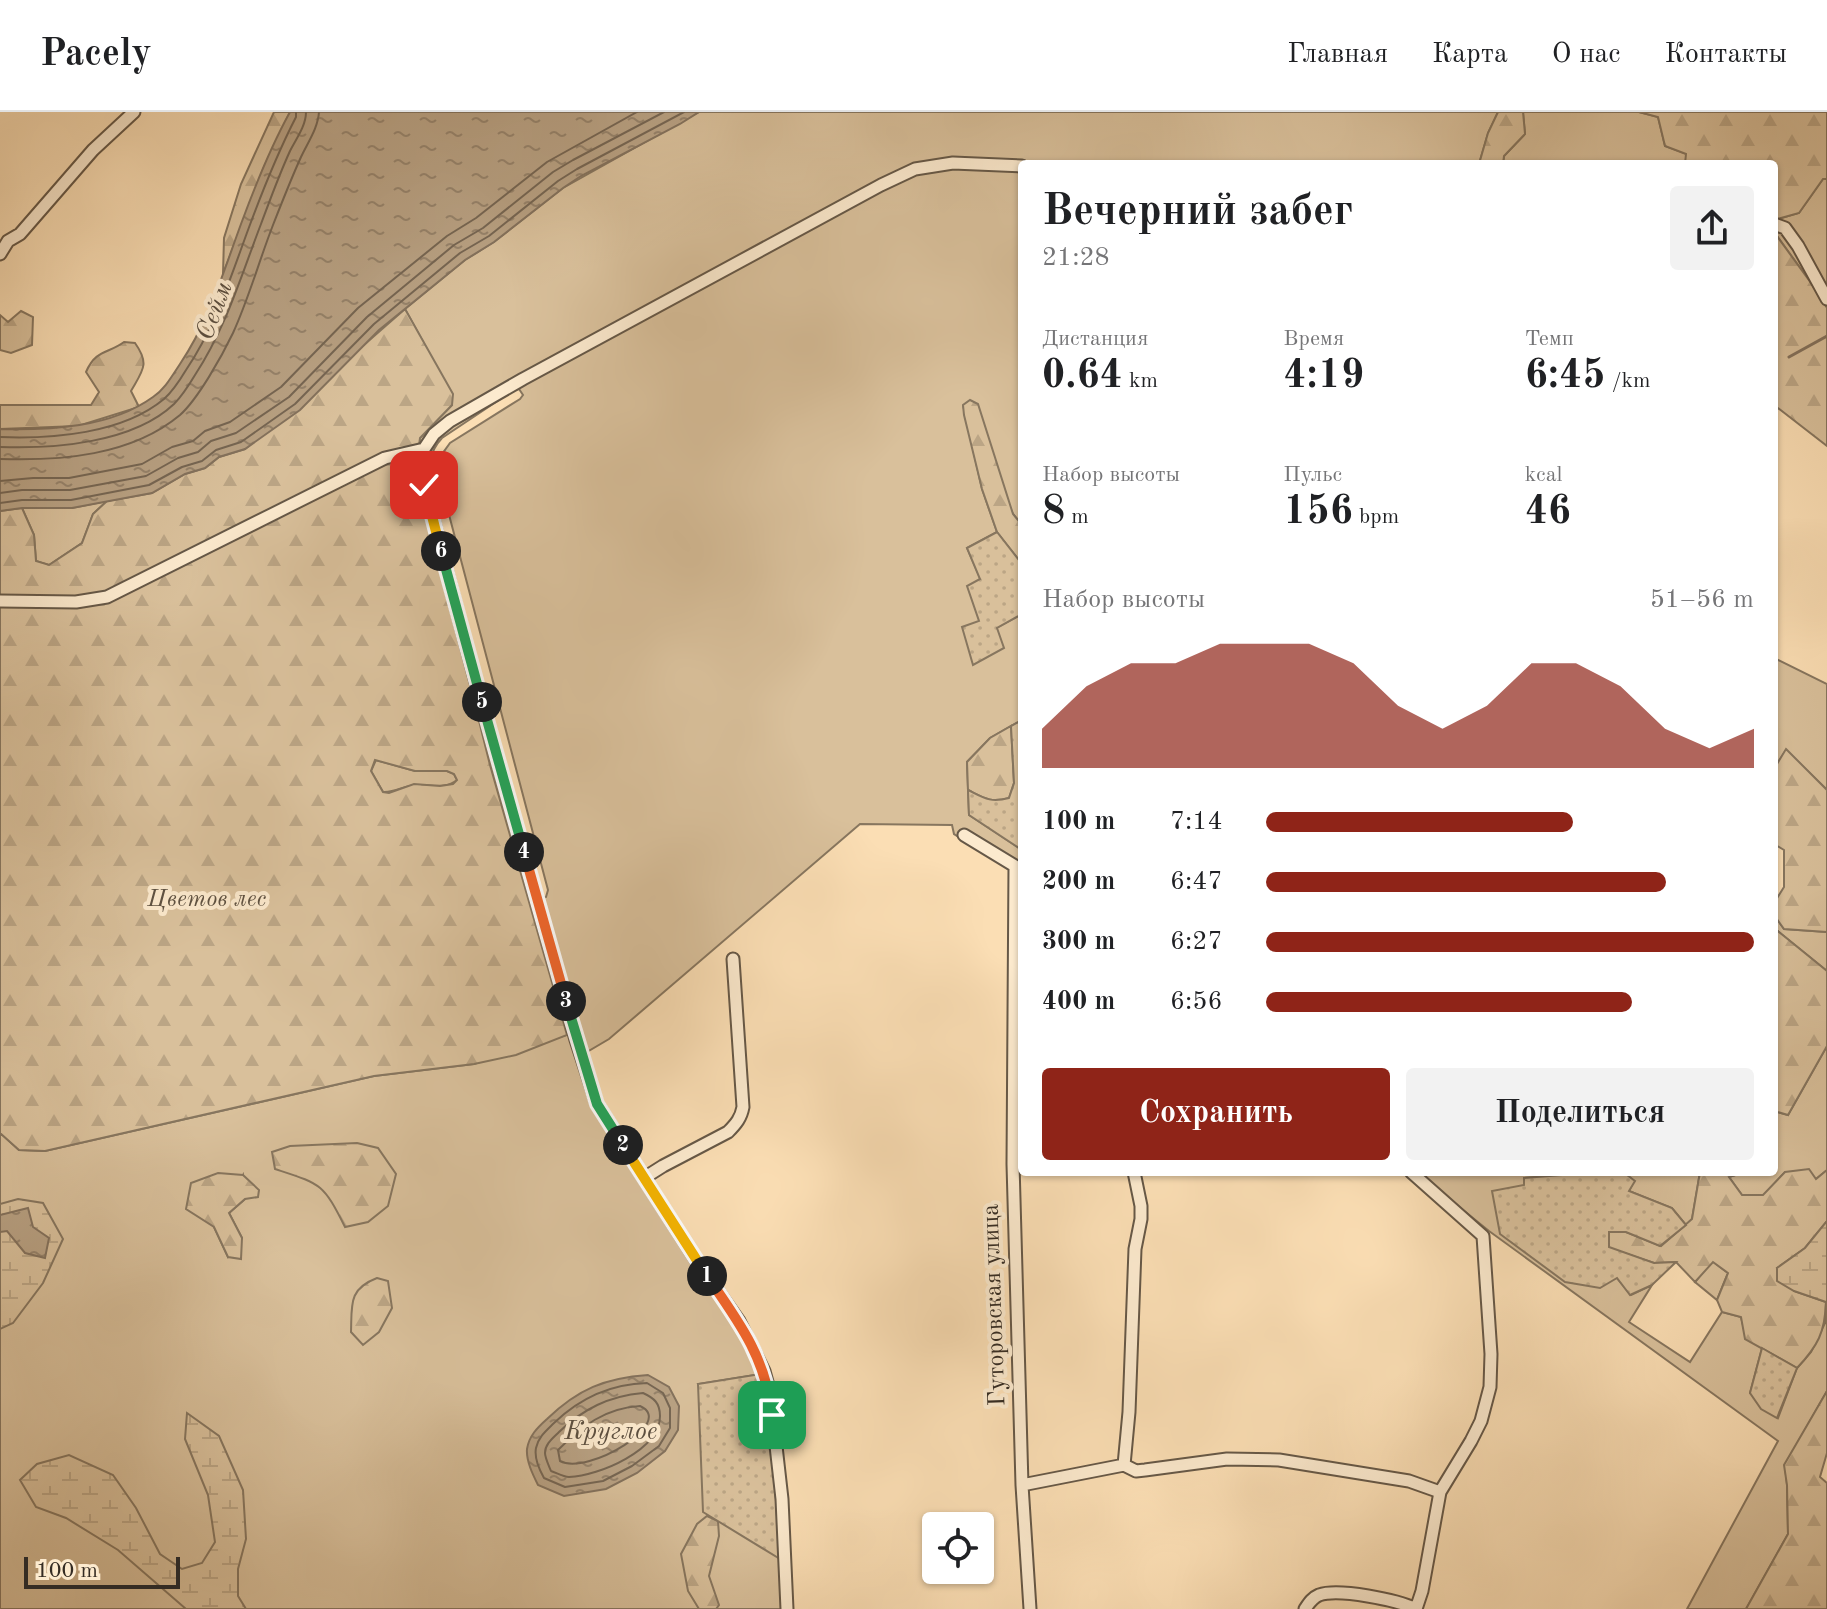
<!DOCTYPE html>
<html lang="ru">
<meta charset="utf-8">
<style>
:root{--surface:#fff;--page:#f2f2f2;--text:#202124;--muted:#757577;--line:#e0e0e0;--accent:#8f2418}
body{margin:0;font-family:"Old Standard TT",serif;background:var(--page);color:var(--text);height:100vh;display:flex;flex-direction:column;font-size:30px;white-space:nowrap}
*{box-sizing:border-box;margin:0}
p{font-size:26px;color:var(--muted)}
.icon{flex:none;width:44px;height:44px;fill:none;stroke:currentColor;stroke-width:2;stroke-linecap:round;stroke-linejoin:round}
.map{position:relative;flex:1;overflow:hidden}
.panel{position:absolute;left:1018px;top:48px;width:760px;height:1016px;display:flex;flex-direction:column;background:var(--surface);border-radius:8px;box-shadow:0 2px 6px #0004}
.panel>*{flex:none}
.fabs{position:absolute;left:922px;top:1400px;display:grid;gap:16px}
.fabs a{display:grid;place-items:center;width:72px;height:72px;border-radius:8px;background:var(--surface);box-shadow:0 2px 6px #0004;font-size:40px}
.scale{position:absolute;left:24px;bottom:20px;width:156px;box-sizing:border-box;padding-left:8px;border:4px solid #352c23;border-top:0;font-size:22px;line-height:28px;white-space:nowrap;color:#352c23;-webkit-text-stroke:6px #fceace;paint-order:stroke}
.pin{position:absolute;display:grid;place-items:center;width:68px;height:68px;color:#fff;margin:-34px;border-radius:16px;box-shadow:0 4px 12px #0006}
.km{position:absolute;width:40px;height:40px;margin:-20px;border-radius:50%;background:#222;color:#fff;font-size:22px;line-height:40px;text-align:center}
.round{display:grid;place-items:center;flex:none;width:84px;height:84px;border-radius:8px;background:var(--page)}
.headline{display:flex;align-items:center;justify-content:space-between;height:136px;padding:0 24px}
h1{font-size:44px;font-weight:800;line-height:60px}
.stats{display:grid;grid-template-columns:repeat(3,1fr);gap:12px;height:136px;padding:8px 24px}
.stats div{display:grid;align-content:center}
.stats b{font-size:40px;font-weight:800}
.stats small{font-size:22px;font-weight:400}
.stats p{font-size:22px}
.chart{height:224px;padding:16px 24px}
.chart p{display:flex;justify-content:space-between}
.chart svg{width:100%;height:144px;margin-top:8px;fill:var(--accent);opacity:.7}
.primary-button{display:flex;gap:16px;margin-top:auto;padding:16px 24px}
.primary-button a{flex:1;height:92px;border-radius:8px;background:var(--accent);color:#fff;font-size:32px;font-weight:800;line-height:92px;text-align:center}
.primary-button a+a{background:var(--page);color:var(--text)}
ul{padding:0 24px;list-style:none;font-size:26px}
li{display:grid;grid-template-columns:128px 96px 1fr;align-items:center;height:60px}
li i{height:20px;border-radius:10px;background:var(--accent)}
header{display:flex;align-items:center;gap:48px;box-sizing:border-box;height:112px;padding:0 40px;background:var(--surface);border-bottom:2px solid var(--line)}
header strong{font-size:38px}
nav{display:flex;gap:44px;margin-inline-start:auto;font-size:28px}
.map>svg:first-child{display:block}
</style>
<header>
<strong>Pacely</strong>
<nav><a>Главная</a><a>Карта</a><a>О нас</a><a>Контакты</a></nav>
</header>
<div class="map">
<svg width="1827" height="1497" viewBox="0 0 1827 1497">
<defs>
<pattern id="forest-firs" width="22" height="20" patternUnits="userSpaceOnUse" patternTransform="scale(2)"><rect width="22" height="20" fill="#d9c09b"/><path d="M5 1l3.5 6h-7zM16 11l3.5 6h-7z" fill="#bba585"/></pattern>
<pattern id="wetland-marsh" width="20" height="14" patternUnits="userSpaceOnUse" patternTransform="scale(2)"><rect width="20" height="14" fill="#d9c09b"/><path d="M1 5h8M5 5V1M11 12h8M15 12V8" fill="none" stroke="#bba585"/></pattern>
<pattern id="garden-dots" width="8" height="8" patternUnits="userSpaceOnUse" patternTransform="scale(2)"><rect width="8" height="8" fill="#d9c09b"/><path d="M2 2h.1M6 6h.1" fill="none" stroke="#bba585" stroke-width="1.8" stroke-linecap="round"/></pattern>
<pattern id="water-ripples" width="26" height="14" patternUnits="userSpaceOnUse" patternTransform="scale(2)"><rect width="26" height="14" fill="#b8a183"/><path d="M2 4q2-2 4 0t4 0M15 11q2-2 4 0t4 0" fill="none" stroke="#96836b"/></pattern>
</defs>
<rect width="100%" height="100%" fill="#fbdeb4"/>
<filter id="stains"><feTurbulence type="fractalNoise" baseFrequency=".0025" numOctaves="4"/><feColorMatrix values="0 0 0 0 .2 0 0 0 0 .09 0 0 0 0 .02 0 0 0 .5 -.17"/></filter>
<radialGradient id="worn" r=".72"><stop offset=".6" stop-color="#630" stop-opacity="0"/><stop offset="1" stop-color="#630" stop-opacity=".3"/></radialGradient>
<path fill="#d9c09b" stroke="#87765f" stroke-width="2" fill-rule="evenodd" d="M699,0H1498L1488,21L1479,52H1022V413L1013,402L963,293L982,377L997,420L967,436L981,468L996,516L1022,502V608L990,626L967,650L969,703L1022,738V764L954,722L952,713L860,712L609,927L582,943L597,992L744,1206L754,1235L767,1261L698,1272L780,1447L782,1497H0V1021L19,1038L45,1039L374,964L474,952L566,923L490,653L416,355L420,326L452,293L428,239L405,197L465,148L494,130L563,76ZM519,277L523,283L520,287L450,331L440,345L438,361L548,778L546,785L542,786L537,781L429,373C428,354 429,340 442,326L514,278ZM243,1063L245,1087L229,1101L242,1126L228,1145L214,1115Z
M1523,0H1639L1658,5L1665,34L1687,42L1685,52H1503L1504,44L1525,22Z
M1823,67H1827V196L1819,182L1774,120V108L1799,101Z
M107,389L93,402L82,431L49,453L36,449L34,423L22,396H72Z
M1774,546L1827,572V678L1786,638L1774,657Z
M376,648L415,659H447L454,662L457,668C445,678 431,672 417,673C405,673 395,681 383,680L371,659Z
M1774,803L1784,817L1827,820V859L1774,816Z
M1827,934V1058L1816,1067L1785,1060L1764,1083H1742L1729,1065L1745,1060H1774V999L1788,1003Z
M1416,1060H1566L1563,1063L1525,1066V1073L1617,1166L1631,1183L1652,1173L1629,1210L1690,1250L1722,1200L1741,1205L1746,1226L1762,1236L1750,1281L1778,1306L1797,1256L1811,1240L1825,1211H1827V1279L1785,1353L1787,1373L1788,1422L1746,1497H1687L1778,1329L1489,1119Z
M1623,1060H1700L1692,1107L1686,1113L1672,1096L1629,1079L1634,1069Z
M1712,1149L1728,1161L1717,1188L1695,1170Z"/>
<path fill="url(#forest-firs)" stroke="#87765f" stroke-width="2" fill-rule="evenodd" d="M274,0H290L264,55L223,162L224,126L241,72Z
M1498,0H1523L1525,22L1504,44L1503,52H1479L1488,21Z
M1639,0H1827V67H1823L1799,101L1774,108V52H1685L1686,42L1665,34L1658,5Z
M1774,120L1819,182L1827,196V334L1774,293Z
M405,197L453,282L452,293L420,326L416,355L490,653L567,923L516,943L474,952L374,964L45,1039L19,1038L0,1021V399L22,396L34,423L36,449L49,453L82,431L93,402L107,389L152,381L185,362L205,356L219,345L245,337ZM375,648L415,659H447L454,662L457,668L453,672L440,674L414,672L389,681L383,680L371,659Z
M21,199L33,205L32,233L11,241L0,238V203L8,210Z
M124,230L135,231C150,252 143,258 131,279L139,295L78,314L0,317V293H91L99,280L86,260C96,237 108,242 124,230Z
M970,288L978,292L1013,402L1022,413V452L997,420L982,377L964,303L963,293Z
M1011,614L1014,671L1009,686C990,691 984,686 968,678L967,650L990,626Z
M1786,637L1827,678V820L1784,817L1774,803V791L1784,775V738L1774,732V657Z
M1774,816L1827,859V934L1788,1003L1774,999Z
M357,1031L378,1036L396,1062L388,1094L368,1110L345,1115C323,1071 321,1072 275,1057L272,1040L290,1034Z
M1809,1057L1816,1067L1827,1058V1109L1805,1136L1777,1156L1794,1179L1826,1190C1825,1220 1818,1234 1797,1256L1745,1227L1741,1205L1722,1200L1717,1188L1728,1161L1713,1150L1695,1170L1676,1150L1654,1151L1609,1136V1120H1626L1661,1134L1692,1107L1700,1060H1745L1729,1065L1742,1083H1763L1785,1060Z
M218,1061L243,1063L259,1078L258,1085L245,1087L229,1101L242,1126L241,1147L228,1145L214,1115L186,1097L191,1071Z
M377,1166L388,1169L392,1196L379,1220L363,1233L351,1220C352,1193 348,1177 377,1166Z
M1827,1279V1341L1820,1365L1827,1371V1497H1746L1788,1422L1787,1373L1784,1353Z
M707,1404L718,1409L719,1424L709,1464L719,1493L716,1497H699L688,1479L681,1442L697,1412Z"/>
<path fill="url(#wetland-marsh)" stroke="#87765f" stroke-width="2" d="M18,1087L43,1091L63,1127L43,1171L13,1211L0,1217V1092Z
M1827,1109V1211H1825L1826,1190L1794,1179L1777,1169V1156L1805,1136Z
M187,1301L219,1324L243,1378L246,1427L238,1457V1484L246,1497H186L118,1438L66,1406L36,1395L20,1368L37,1352L69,1343L113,1363L136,1396L160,1442L182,1457L202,1451L215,1430L208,1383L185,1327Z"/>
<path fill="url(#garden-dots)" stroke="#87765f" stroke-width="2" d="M997,420L1022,452V502L997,516L1004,536L973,553L962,515L979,509L967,474L980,467L967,436Z
M1022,608V738L969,703L968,678C984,686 990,691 1009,686L1014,671L1011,614Z
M1566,1060H1623L1635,1069L1629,1079L1672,1096L1686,1113L1660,1134L1626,1120H1609V1135L1654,1151L1676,1150L1652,1173L1630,1183L1617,1166L1600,1176L1565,1170L1500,1122L1492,1079L1524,1073V1066L1562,1063Z
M1762,1236L1797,1256L1777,1306L1761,1297L1750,1281Z
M767,1261L780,1447L703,1400L698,1272Z"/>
<path fill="url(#water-ripples)" stroke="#84725d" stroke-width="2" d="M290,0H699L680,12L581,64L563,76L494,130L465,148L379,218L300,298L245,337L219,345L205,356L185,362L152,381L72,396H22L0,399V317C51,318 110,316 153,285C165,277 172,264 180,252C209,209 223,161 241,112C255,74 270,36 290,0Z
M28,1096L33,1115L49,1126L45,1146L25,1141L7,1119L0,1120V1103Z
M648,1263L669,1275L679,1294L678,1318L665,1339L637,1361L606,1377L564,1384L538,1373C533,1363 526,1349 527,1337C529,1324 537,1316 547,1307C578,1277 605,1266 648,1263Z"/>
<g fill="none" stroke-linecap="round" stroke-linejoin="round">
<path stroke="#766653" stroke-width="2" d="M0,325C52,327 122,322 164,287C173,279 180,268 186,258C215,215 230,167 248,118C262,80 277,42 296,5V0
M0,335C54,337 133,331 174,292C182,284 189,273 195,263C226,216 241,164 261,112C270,88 279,63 290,39C296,27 306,14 306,0
M0,347C60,349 131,344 180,303C198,287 222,244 233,221C249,186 259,149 273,113C282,90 291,67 301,45C308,30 318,16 319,0
M0,369L33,366H69L142,352L172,335L193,329L205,319L230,310L281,275L358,196L447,124L476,106L547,50L637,0
M0,381L22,378H70L146,364L178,346L198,340L211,329L236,321L289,285L367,205L454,133L483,116L553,60L573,48L664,0
M0,391L22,388H71L149,373L182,355L202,349L216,338L241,330L295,292L374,212L460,141L489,124L558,69L577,57L684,0
M647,1271L663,1281L670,1296V1316L659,1334L632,1354L603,1369L565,1375L544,1366C539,1357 534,1346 536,1336C538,1325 547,1318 554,1311C580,1286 610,1272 647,1271Z
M643,1281C654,1286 660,1291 660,1304C660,1338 599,1364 569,1365C563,1365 557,1361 551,1359C549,1354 545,1346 545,1341C545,1332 553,1326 559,1320C583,1297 609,1284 643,1281Z
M640,1294C677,1310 588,1364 560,1349L558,1338C582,1314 605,1296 640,1294Z"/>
<path stroke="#84725d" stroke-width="3" d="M1789,245L1827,224"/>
<g stroke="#665847" stroke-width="15">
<path id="minor" d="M1774,112L1785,116L1798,134L1827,187
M0,142L8,129L20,122L93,38L134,0
M0,489L76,490L107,485L385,346L424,337
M964,723L1015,754L1013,1052L1022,1373L1030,1497
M1411,1060L1483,1124L1491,1242L1490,1275L1481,1309L1471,1329L1440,1380
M644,1066L663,1054L728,1020C736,1012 741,1006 743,995L733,847
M1124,1353L1129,1300L1135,1137L1141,1107V1094L1134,1060
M1022,1373L1124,1353L1136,1359L1145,1358L1227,1347L1279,1348L1409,1369L1440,1380L1422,1479L1416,1497
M787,1497L782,1387L770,1281L764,1259L739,1209L700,1154L597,992L576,928L474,563L424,373L422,355L424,337L434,322L450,309L523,267L881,73L915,57L953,51L1022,54
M1305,1497C1309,1491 1312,1486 1319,1483C1339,1476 1397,1488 1416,1497"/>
</g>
<use href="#minor" stroke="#fceace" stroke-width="11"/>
</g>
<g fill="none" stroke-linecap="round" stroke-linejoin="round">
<g stroke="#fff" stroke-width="16">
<path id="split-1" d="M707,1164C739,1210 766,1246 772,1303"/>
</g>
<g stroke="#fff" stroke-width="16">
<path id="split-2" d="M623,1033L707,1164"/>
</g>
<g stroke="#fff" stroke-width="16">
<path id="split-3" d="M566,889L597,992L623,1033"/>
</g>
<g stroke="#fff" stroke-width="16">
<path id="split-4" d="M524,740L566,889"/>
</g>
<g stroke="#fff" stroke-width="16">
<path id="split-5" d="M482,590L524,740"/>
</g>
<g stroke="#fff" stroke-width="16">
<path id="split-6" d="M441,439L482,590"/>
</g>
<g stroke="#fff" stroke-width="16">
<path id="split-7" d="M424,373L441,439"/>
</g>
<use href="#split-1" stroke="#f0652b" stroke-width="10"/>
<use href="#split-2" stroke="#f5b400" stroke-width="10"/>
<use href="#split-3" stroke="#22a559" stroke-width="10"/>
<use href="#split-4" stroke="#f0652b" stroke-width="10"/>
<use href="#split-5" stroke="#22a559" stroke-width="10"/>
<use href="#split-6" stroke="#22a559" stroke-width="10"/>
<use href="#split-7" stroke="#f5b400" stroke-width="10"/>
</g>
<g text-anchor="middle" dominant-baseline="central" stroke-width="8" stroke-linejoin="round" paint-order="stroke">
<g font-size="24" font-style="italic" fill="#5e5141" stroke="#fceace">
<text x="207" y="788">Цветов лес</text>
</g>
<g font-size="24" fill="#352c23" stroke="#fceace">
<text transform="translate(995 1193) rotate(-92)">Гуторовская улица</text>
</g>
<g font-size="26" font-style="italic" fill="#5c4f40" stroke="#fceace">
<text transform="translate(215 199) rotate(-69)">Сейм</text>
<text x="611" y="1320">Круглое</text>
</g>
</g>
<rect width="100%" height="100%" filter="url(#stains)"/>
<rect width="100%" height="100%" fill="url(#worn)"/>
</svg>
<div class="fabs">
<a><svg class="icon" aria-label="locate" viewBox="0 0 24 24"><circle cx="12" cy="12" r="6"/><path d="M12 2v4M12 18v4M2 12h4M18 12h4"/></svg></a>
</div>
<div class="scale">100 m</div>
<div class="pin" style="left:772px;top:1303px;background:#1e9e55"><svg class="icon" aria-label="arrive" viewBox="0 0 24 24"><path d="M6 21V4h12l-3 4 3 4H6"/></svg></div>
<div class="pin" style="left:424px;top:373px;background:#d93025"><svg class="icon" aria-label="check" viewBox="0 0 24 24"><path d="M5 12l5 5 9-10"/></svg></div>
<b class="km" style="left:707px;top:1164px">1</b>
<b class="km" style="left:623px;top:1033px">2</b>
<b class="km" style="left:566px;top:889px">3</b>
<b class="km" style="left:524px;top:740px">4</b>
<b class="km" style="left:482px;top:590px">5</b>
<b class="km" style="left:441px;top:439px">6</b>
<section class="panel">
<div class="headline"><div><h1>Вечерний забег</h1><p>21:28</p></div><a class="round"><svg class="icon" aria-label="share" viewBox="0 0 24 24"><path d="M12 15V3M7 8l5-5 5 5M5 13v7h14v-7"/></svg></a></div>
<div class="stats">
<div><p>Дистанция</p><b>0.64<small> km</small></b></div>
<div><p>Время</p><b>4:19</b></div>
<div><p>Темп</p><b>6:45<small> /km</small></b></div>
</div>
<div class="stats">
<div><p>Набор высоты</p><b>8<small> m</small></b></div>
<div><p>Пульс</p><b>156<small> bpm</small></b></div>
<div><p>kcal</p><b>46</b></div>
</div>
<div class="chart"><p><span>Набор высоты</span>51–56 m</p>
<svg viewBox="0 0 160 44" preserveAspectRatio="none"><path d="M0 44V32L10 19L20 12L30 12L40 6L50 6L60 6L70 12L80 25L90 32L100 25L110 12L120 12L130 19L140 32L150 38L160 32V44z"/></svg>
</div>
<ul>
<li><b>100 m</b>7:14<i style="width:63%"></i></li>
<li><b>200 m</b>6:47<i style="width:82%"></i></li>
<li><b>300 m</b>6:27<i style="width:100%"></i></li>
<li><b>400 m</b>6:56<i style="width:75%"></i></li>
</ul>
<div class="primary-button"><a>Сохранить</a><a>Поделиться</a></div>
</section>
</div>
